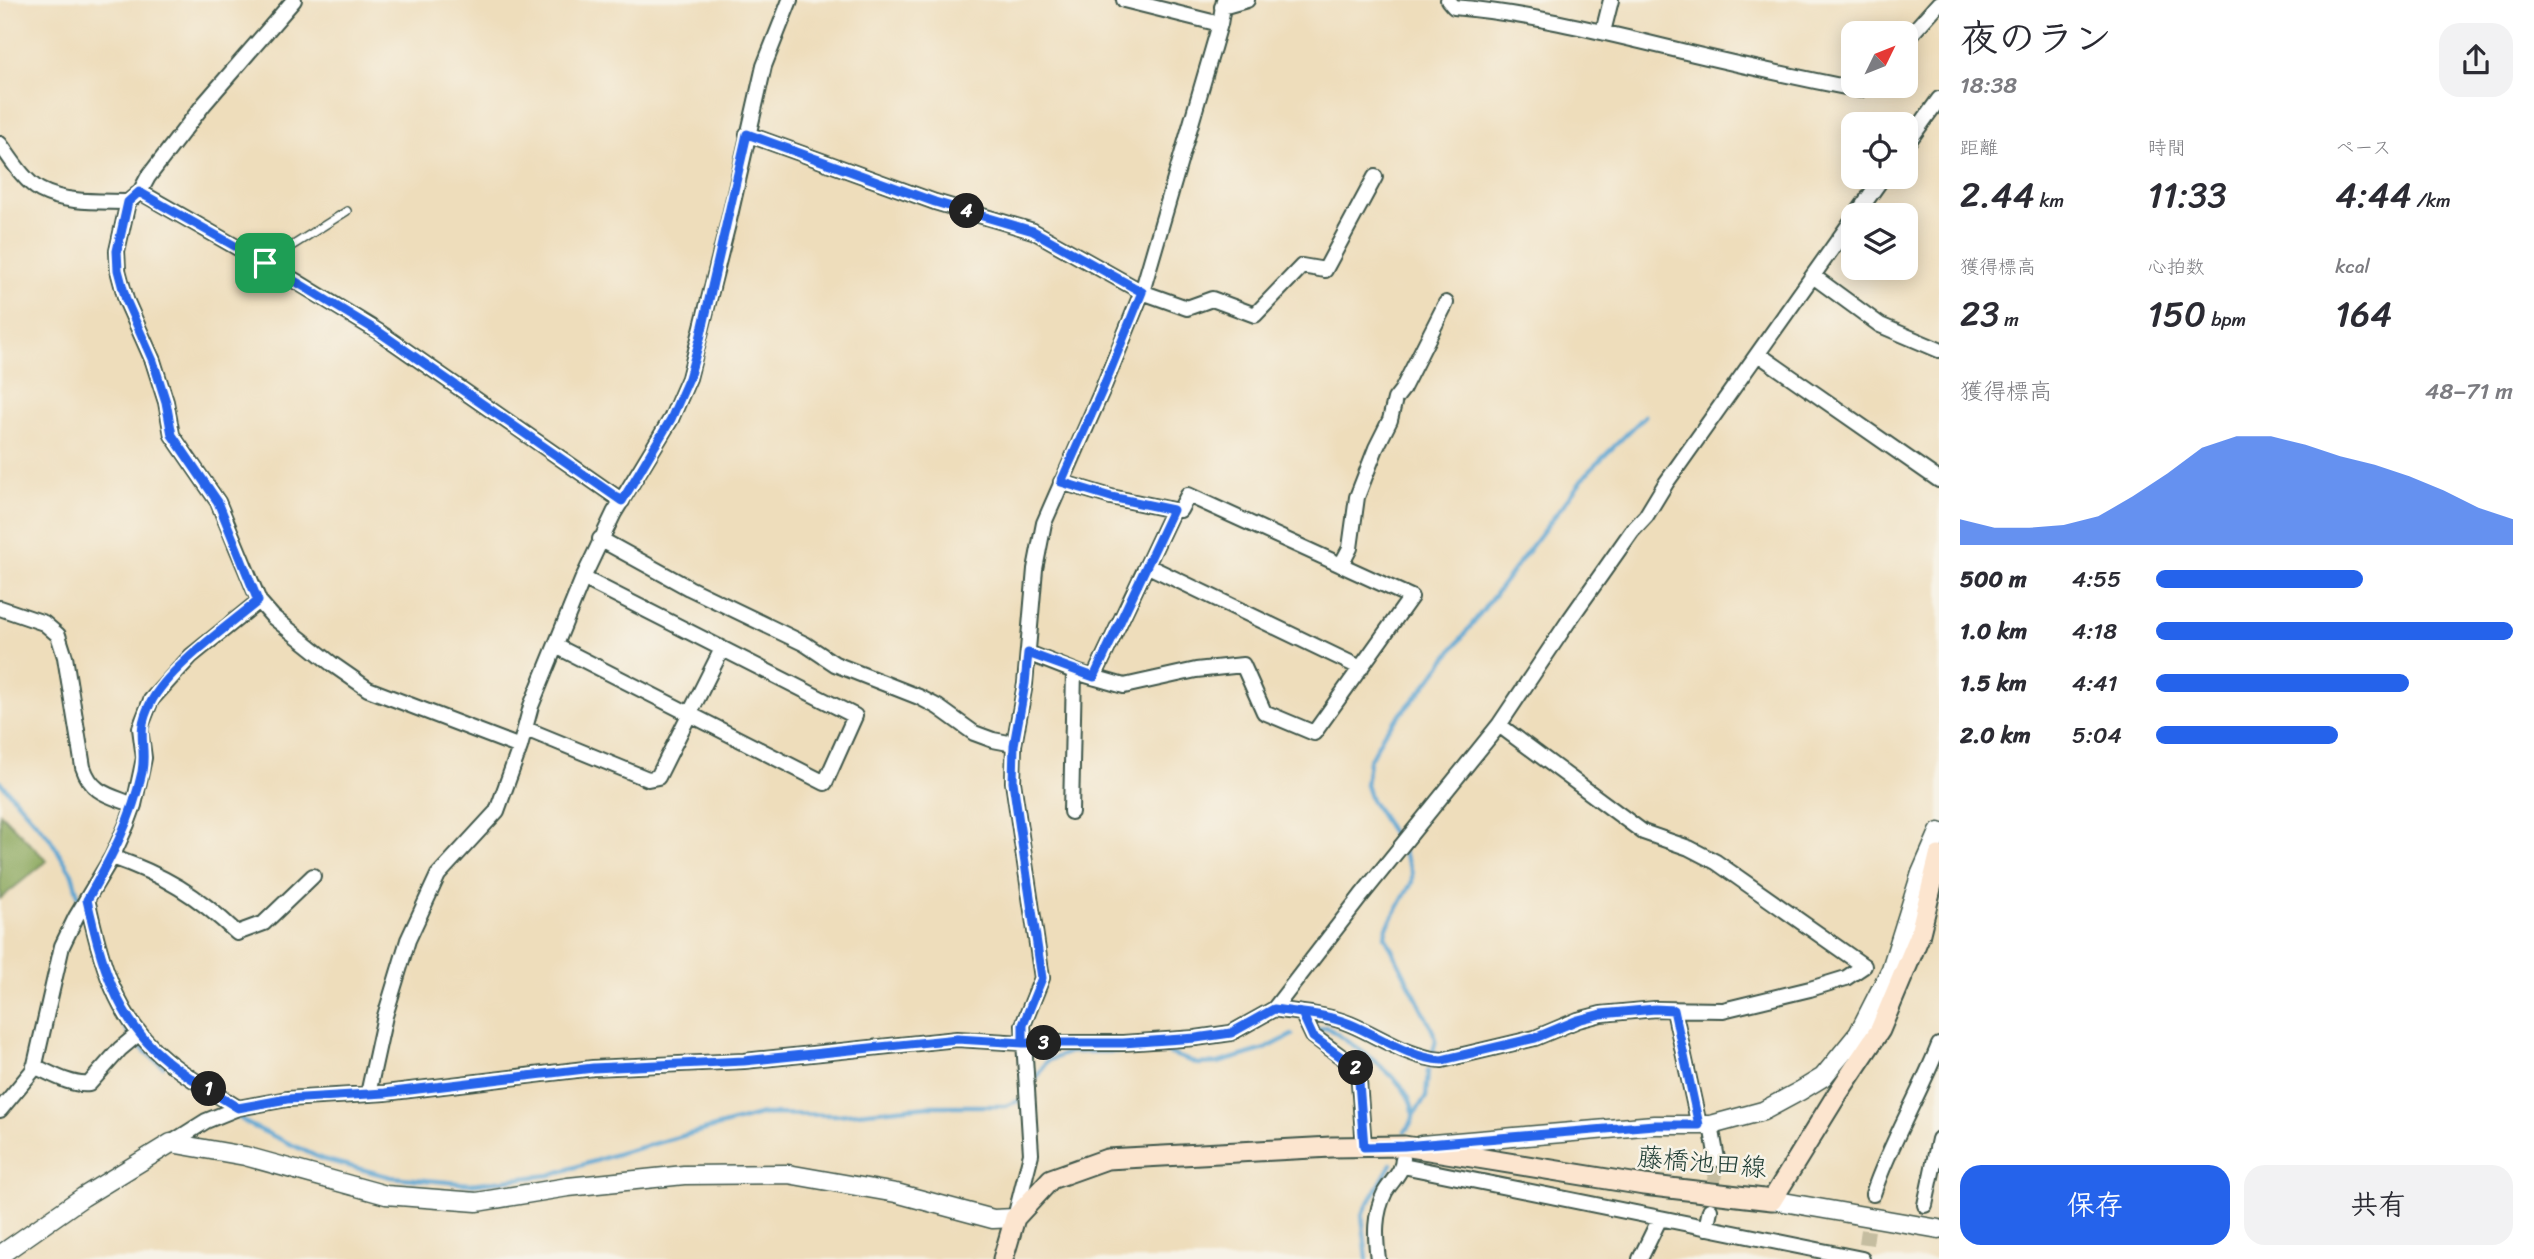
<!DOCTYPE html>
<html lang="ja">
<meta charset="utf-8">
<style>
:root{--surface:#fff;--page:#f2f2f3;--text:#2b2b33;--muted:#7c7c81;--accent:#2563eb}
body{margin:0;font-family:Sriracha,"Klee One",sans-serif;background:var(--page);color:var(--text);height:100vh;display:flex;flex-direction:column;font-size:26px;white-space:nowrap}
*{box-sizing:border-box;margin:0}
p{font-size:23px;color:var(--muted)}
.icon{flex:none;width:38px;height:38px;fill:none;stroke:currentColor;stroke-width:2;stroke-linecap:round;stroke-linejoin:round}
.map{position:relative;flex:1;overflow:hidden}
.sheet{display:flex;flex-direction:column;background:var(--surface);width:595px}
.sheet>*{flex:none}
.needle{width:46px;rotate:47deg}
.controls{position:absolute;left:1841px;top:21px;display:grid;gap:14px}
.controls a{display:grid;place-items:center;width:77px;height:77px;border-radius:14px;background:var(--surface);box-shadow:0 4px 18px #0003;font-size:35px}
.pin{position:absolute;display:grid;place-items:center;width:60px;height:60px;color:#fff;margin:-30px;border-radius:14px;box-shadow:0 4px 10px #0006}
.km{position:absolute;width:35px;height:35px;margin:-18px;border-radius:50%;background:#222;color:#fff;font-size:19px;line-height:35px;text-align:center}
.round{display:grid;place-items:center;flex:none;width:74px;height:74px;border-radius:21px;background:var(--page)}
.headline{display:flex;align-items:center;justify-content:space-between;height:119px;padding:0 21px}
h1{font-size:38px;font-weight:600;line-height:52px}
.stats{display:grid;grid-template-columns:repeat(3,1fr);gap:10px;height:119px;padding:7px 21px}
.stats div{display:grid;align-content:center}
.stats b{font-size:35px;font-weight:600}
.stats small{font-size:19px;font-weight:400}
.stats p{font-size:19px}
.chart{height:196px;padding:14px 21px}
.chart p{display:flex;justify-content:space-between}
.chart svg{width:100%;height:126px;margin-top:7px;fill:var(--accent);opacity:.7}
.primary-button{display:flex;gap:14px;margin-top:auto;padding:14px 21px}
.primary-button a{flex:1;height:80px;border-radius:21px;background:var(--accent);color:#fff;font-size:28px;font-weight:600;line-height:80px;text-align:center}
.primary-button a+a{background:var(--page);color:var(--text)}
ul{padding:0 21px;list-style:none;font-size:23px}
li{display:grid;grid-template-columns:112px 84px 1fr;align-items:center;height:52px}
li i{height:18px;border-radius:9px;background:var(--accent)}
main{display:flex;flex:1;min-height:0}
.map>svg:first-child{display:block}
</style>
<main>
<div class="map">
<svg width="1939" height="1259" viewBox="0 0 1939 1259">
<rect width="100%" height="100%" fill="#f7f3e8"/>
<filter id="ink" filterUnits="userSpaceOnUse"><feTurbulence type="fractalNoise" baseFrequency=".0143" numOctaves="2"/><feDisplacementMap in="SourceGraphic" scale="14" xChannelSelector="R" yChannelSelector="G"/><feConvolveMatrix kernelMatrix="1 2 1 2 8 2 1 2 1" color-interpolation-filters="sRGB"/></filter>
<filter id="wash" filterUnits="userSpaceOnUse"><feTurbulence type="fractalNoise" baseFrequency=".00686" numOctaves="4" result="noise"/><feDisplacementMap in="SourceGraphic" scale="28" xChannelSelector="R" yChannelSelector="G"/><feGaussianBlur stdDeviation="1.57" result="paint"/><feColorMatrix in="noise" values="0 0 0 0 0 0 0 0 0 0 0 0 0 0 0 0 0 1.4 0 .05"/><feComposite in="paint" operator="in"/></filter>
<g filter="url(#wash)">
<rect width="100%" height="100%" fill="#edb"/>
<path fill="#88a65a" stroke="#547247" stroke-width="2" d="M0,813L47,861L0,899Z"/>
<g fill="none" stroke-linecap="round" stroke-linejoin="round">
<path stroke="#58a3d0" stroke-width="4.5" d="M0,782L49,837L72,874L80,902
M1394,836L1371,800L1366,785L1369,761L1384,733L1421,691L1589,471L1645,416
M1404,853L1412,872V882L1386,929L1385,936L1431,1027L1436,1039L1433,1052
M102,978C112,1013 133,1045 163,1066
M1319,1029L1327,1027C1351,1045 1417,1083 1413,1117C1413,1122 1408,1127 1405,1131
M1035,1079L1047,1061L1070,1052L1163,1051L1198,1064L1218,1063L1265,1049L1292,1035
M234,1114L248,1124L322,1159L391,1177L470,1184L550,1175L620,1153L763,1114L837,1115L928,1106H1005L1018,1101
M1414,1114L1426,1097L1428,1070
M1367,1259L1362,1215L1391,1164"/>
</g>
</g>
<g filter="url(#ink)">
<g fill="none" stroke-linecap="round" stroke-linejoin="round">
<path stroke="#c5bda0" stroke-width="14" stroke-dasharray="14 7" stroke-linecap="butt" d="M1711,1202L1717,1159
M1866,1244L1873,1194"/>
<g stroke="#3e5548" stroke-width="10">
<path id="service" d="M265,263L347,211"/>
</g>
<g stroke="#3e5548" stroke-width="18">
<path id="minor" d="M294,0L204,104L148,177L140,192L128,202L117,251L118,270L126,300L153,361L166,402L172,435L218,502L259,601L273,617L332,664L368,689L520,747
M1124,0L1220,24
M1448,0L1454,7C1535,14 1614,35 1694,54C1749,67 1805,79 1860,90L1864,86
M1222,7L1247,0
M1603,32L1611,0
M1906,40L1939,3
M747,134L935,202L1033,231L1142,292L1187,308L1212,299L1255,315L1302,266L1325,270L1375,177
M0,144C11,159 24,181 40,190C67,204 99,201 128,202
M1906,145L1939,99
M140,192L294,280L379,332L622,501
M1856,215L1883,177
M1813,276L1880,325L1939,350
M1758,354L1939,480
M600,539L689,588L805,644L835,664L919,697L938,707L974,733L993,740L1014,744
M1341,565L1350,548L1357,497L1376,448L1390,420L1395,399L1402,390L1446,303
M1148,566L1361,668
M0,608L44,623L58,635L65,657L83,767C92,794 109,795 134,805
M556,646L825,783L855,716L583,578
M1028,653L1079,673L1124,686L1196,670L1243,665L1264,712L1314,733L1411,597L1188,495L1180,510H1173L1111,497L1061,482
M1094,677L1173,510
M526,729L648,779L658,777L722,649
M1071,812L1074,671
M112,857C164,875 197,895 237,933L264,923L313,876
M87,899C101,961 115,1019 166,1060C188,1078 214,1093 238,1108
M1274,1009C1299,1013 1326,1014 1350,1024C1379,1036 1409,1058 1442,1060L1535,1038L1578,1020L1601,1014L1655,1009L1723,1010L1810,989L1846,978L1864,966L1716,862L1689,848L1643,832L1499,725
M1674,1010L1699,1125
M1302,1013L1313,1036L1358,1069L1364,1147
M34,1066C50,1073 71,1086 89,1084L120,1049L138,1034
M368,1094L385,1016L408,940L438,875L497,811L520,747L531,706L583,578L614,513L671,419L689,378L729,220L764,66L790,0
M0,1110L34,1069L62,946L76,917L112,857L127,824L134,805L144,758L140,728L151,700L191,656L259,601
M1711,1125L1717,1159
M171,1143L206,1121L238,1108L287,1099L385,1093L593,1068L744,1061L957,1039L1023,1043H1123L1196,1038L1231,1033L1274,1009L1361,896L1499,725L1570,619L1632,531L1646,516L1666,483L1853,219
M1403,1166L1862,1259
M1873,1194C1890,1143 1919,1096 1939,1045
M1925,1205L1939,1139
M1015,1217L1031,1154L1023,1025L1042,978L1013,782L1014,745L1025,684L1035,569L1044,523L1101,393L1142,292L1220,24L1224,0
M1706,1228L1710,1210
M1378,1259C1375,1236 1374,1214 1385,1192C1392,1180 1403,1172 1403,1158
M1640,1259L1660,1218"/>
</g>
<g stroke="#3e5548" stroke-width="21">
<path id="tertiary" d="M1421,1145L1654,1125H1711L1763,1111L1800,1091L1823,1077L1858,1034L1891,969L1921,873L1939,832
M1772,1200L1939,1229
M0,1255L83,1197L171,1143L245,1156L386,1195L477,1202L568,1187L684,1175L788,1174L896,1193L993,1219L1015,1218"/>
</g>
<g stroke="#3e5548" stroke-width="23">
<path id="secondary" d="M1003,1259L1015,1218L1051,1179L1107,1159L1331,1147L1404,1146L1644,1185L1772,1200L1838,1093L1880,1030L1919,937L1939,856"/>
</g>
<use href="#service" stroke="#fff" stroke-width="7"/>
<use href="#minor" stroke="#fff" stroke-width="14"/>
<use href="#tertiary" stroke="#fff" stroke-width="18"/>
<use href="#secondary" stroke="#fce5cf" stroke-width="19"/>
</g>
</g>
<g fill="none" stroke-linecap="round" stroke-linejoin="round" filter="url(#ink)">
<g stroke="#fff" stroke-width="14">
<path id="route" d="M265,263L139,192L128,202L117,251L118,270L126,300L153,361L166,402L172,435L218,502L258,601C227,627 168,668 150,704C135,733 147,744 142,772C132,819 111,858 87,900C101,961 115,1019 166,1060C188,1078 214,1093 238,1108L287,1099L385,1093L593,1068L744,1061L957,1039L1023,1043H1123L1196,1038L1231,1033L1274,1009L1302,1013L1313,1037L1358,1069L1364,1147L1404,1146L1654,1125H1699L1674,1010L1655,1009L1601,1014L1578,1020L1535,1038L1442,1060C1409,1058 1379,1036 1350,1024C1326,1014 1299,1013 1274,1009L1231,1033L1196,1038L1123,1043H1023V1025L1042,978L1013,782L1014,745L1025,684L1028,653L1094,677L1173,510L1111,497L1061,482L1101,393L1142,292L1033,231L935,202L747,134L700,339L689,378L671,419L622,501L379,332L265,263"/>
</g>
<use href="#route" stroke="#2563eb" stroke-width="9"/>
</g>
<g text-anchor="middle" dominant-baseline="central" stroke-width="5" stroke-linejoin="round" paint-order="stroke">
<g font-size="26" fill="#1f3d34" stroke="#f7f3e8">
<text transform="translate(1702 1162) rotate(5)">藤橋池田線</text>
</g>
</g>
</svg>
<div class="controls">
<a><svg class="needle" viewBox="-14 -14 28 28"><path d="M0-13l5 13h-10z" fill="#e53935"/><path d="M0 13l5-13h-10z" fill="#7c7c81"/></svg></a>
<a><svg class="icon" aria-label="locate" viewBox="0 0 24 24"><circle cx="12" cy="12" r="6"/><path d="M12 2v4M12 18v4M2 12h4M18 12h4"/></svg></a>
<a><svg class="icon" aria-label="layers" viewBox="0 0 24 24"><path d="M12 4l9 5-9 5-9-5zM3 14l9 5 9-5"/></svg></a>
</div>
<div class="pin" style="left:265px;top:263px;background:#1e9e55"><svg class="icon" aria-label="arrive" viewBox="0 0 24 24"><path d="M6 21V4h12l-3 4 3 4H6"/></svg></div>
<b class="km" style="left:209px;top:1089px">1</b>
<b class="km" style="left:1356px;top:1068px">2</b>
<b class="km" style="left:1044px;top:1043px">3</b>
<b class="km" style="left:967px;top:211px">4</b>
</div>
<section class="sheet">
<div class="headline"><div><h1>夜のラン</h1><p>18:38</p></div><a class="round"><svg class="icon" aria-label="share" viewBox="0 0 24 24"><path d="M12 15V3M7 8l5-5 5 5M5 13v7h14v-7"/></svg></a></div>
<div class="stats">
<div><p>距離</p><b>2.44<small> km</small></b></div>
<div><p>時間</p><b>11:33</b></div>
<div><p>ペース</p><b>4:44<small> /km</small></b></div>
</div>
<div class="stats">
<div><p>獲得標高</p><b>23<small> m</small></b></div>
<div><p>心拍数</p><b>150<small> bpm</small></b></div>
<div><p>kcal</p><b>164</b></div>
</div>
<div class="chart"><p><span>獲得標高</span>48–71 m</p>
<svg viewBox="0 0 160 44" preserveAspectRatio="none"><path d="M0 44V35L10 38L20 38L30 37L40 34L50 27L60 19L70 10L80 6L90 6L100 9L110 13L120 16L130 20L140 25L150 31L160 35V44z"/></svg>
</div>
<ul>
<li><b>500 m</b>4:55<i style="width:58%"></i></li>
<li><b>1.0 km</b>4:18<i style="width:100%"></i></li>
<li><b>1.5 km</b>4:41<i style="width:71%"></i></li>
<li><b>2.0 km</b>5:04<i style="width:51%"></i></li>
</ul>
<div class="primary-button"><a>保存</a><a>共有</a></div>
</section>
</main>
